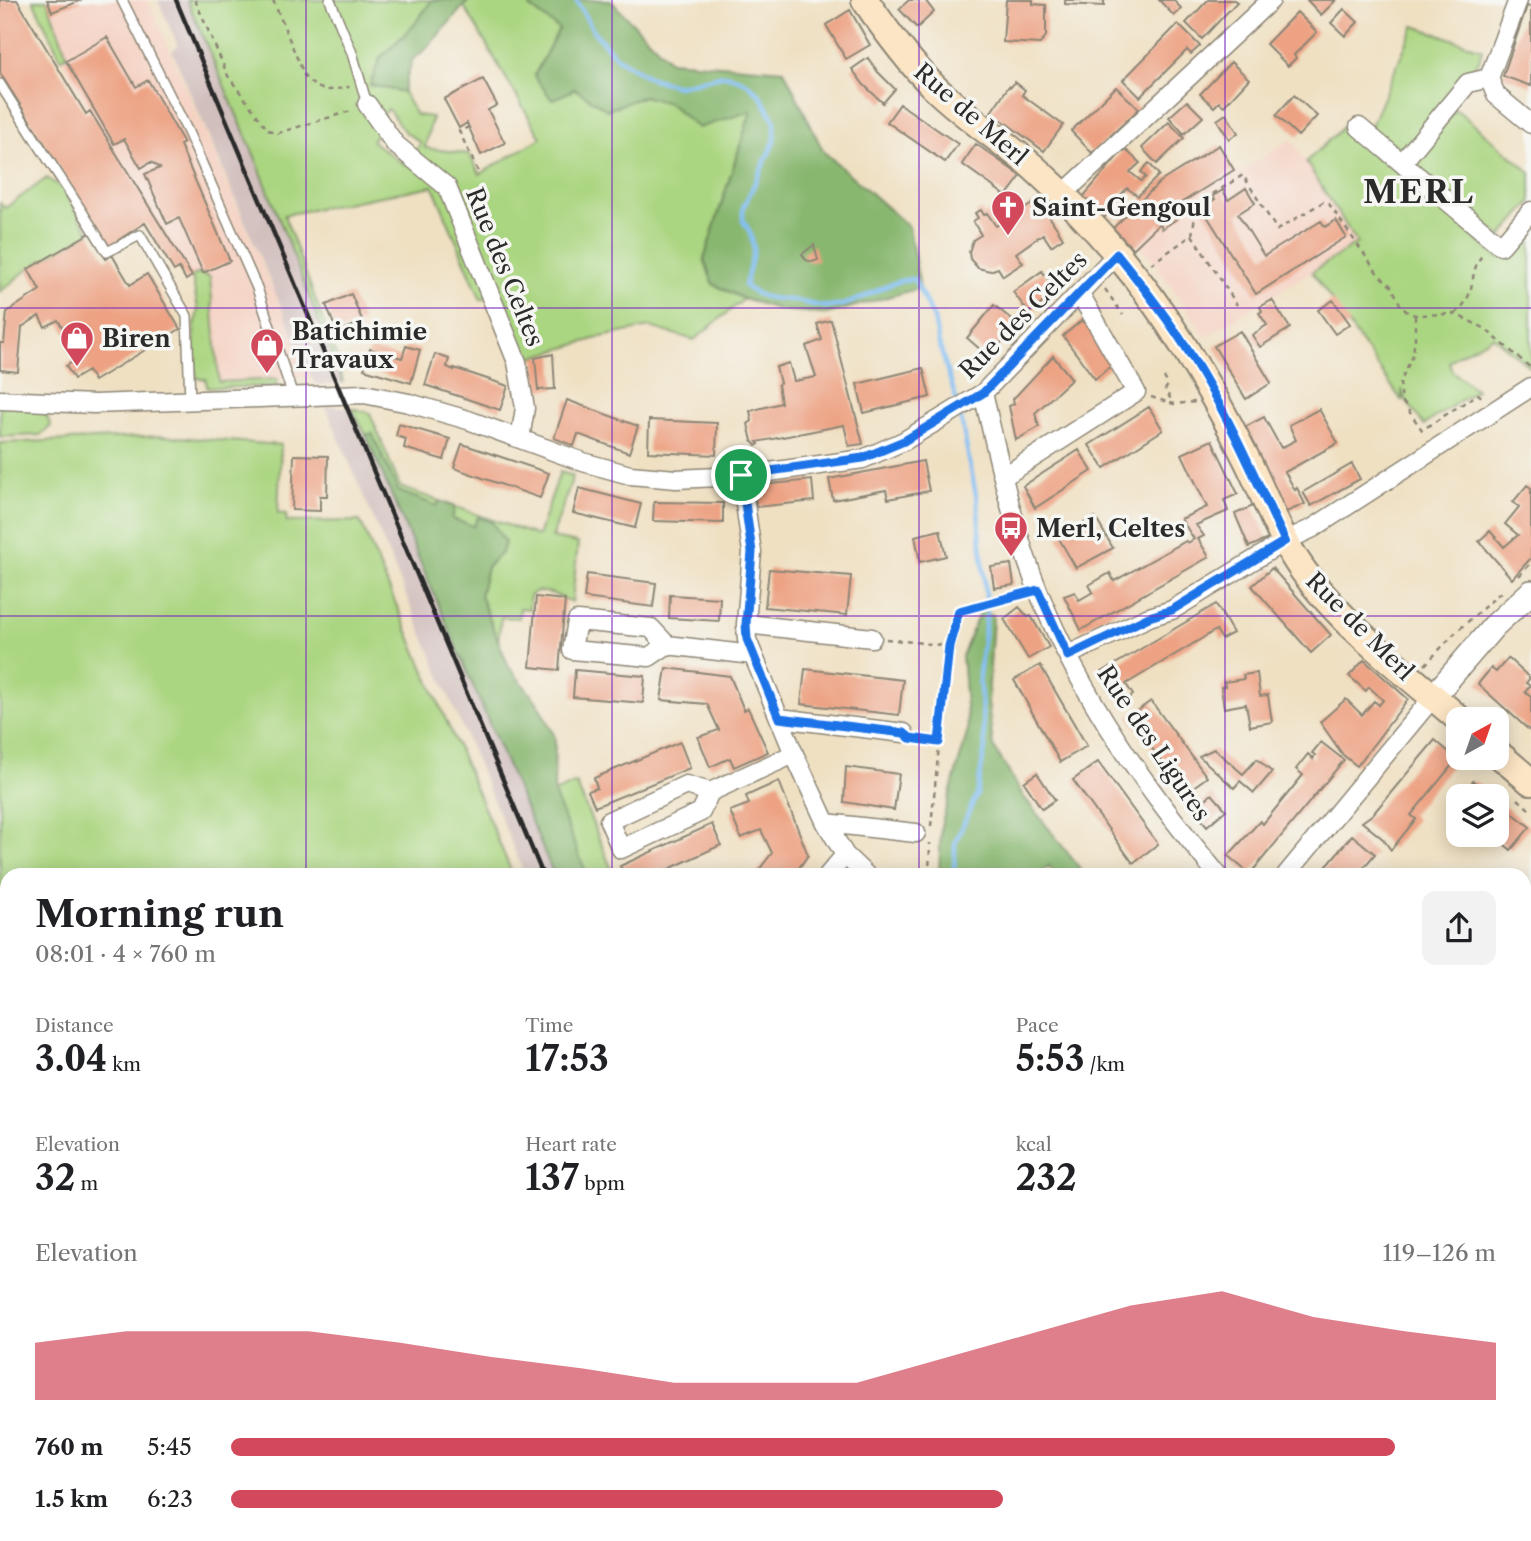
<!DOCTYPE html>
<meta charset="utf-8">
<style>
:root{--surface:#fff;--page:#f2f2f2;--text:#202124;--muted:#757577;--accent:#d1495b}
body{margin:0;font-family:"Libre Caslon Text",serif;background:var(--page);color:var(--text);height:100vh;display:flex;flex-direction:column;font-size:26px;white-space:nowrap}
*{box-sizing:border-box;margin:0}
p{font-size:23px;color:var(--muted)}
.icon{flex:none;width:38px;height:38px;fill:none;stroke:currentColor;stroke-width:2;stroke-linecap:round;stroke-linejoin:round}
.map{position:relative;flex:1;overflow:hidden}
.side{position:absolute;left:0px;top:868px;width:1531px;height:674px;display:flex;flex-direction:column;background:var(--surface);border-radius:21px 21px 0 0;box-shadow:0 4px 18px #0003}
.side>*{flex:none}
.needle{width:46px;rotate:40deg}
.buttons{position:absolute;left:1446px;top:707px;display:grid;gap:14px}
.buttons a{display:grid;place-items:center;width:63px;height:63px;border-radius:14px;background:var(--surface);box-shadow:0 4px 18px #0003;font-size:35px}
.pin{position:absolute;display:grid;place-items:center;width:60px;height:60px;color:#fff;margin:-30px;border:4px solid #fff;border-radius:50%;box-shadow:0 2px 7px #0007}
.round{display:grid;place-items:center;flex:none;width:74px;height:74px;border-radius:14px;background:var(--page)}
.headline{display:flex;align-items:center;justify-content:space-between;height:119px;padding:0 35px}
h1{font-size:38px;font-weight:700;line-height:52px}
.metrics{display:grid;grid-template-columns:repeat(3,1fr);gap:10px;height:119px;padding:7px 35px}
.metrics div{display:grid;align-content:center}
.metrics b{font-size:35px;font-weight:700}
.metrics small{font-size:19px;font-weight:400}
.metrics p{font-size:19px}
.chart{height:196px;padding:14px 35px}
.chart p{display:flex;justify-content:space-between}
.chart svg{width:100%;height:126px;margin-top:7px;fill:var(--accent);opacity:.7}
ul{padding:0 35px;list-style:none;font-size:23px}
li{display:grid;grid-template-columns:112px 84px 1fr;align-items:center;height:52px}
li i{height:18px;border-radius:9px;background:var(--accent)}
.map>svg:first-child{display:block}
</style>
<div class="map">
<svg width="1531" height="1541" viewBox="0 0 1531 1541">
<rect width="100%" height="100%" fill="#f6f6f2"/>
<filter id="ink" filterUnits="userSpaceOnUse"><feTurbulence type="fractalNoise" baseFrequency=".0143" numOctaves="2"/><feDisplacementMap in="SourceGraphic" scale="14" xChannelSelector="R" yChannelSelector="G"/><feConvolveMatrix kernelMatrix="1 2 1 2 8 2 1 2 1" color-interpolation-filters="sRGB"/></filter>
<filter id="wash" filterUnits="userSpaceOnUse"><feTurbulence type="fractalNoise" baseFrequency=".00686" numOctaves="4" result="noise"/><feDisplacementMap in="SourceGraphic" scale="28" xChannelSelector="R" yChannelSelector="G"/><feGaussianBlur stdDeviation="1.57" result="paint"/><feColorMatrix in="noise" values="0 0 0 0 0 0 0 0 0 0 0 0 0 0 0 0 0 1.4 0 .05"/><feComposite in="paint" operator="in"/></filter>
<g filter="url(#wash)">
<rect width="100%" height="100%" fill="#efe0c2"/>
<path fill="#f5d2c2" d="M47,0H148L311,377L219,382L210,277L200,273L192,276L90,111L61,59L67,55Z
M1291,139L1357,243L1206,337L1154,262L1139,244L1133,249L1113,228L1160,182L1219,145L1237,174Z"/>
<path fill="#d1bfbd" d="M158,0H187L255,157L343,383L317,385L311,377L172,50L178,46Z
M325,405L352,408L366,435L554,875H525Z
M894,1535H1132L1137,1541H898Z
M1198,1535H1349L1353,1541H1190Z"/>
<path fill="#abd681" stroke="#6b8056" stroke-width="2" fill-rule="evenodd" d="M33,0H47L67,55L61,59Z
M187,0H432L414,25L380,58L370,85L403,92L416,115L432,117L425,148L469,154L480,174L541,138L464,6L469,0H531L530,7L559,29L534,76L575,89L607,110L644,96L669,103L698,128L751,111L704,259L713,284L744,299L694,340L650,327L601,337L517,362L489,297L481,300L433,186L284,215L338,360L343,383L255,157ZM388,109L404,131L421,143L405,165L372,141L378,132L373,126Z
M1414,26L1482,49L1479,61L1400,155L1369,130Z
M1456,109L1531,173V202L1501,237L1412,162Z
M1343,127L1445,213L1447,210L1461,222L1460,225L1498,258L1531,220V368L1493,336C1479,347 1461,350 1449,362L1452,371L1476,390L1424,425L1405,399L1402,389V401L1312,272L1357,243L1306,162Z
M47,178L62,188L90,233L28,269L0,292V203L5,208Z
M200,273L210,277L219,382L278,379L276,386L207,388L206,379H199L195,373L194,331L198,309L192,276Z
M0,400L59,404L46,415L51,426L40,435L0,437Z
M352,408L370,413L400,487L538,536L560,472L573,476L552,538L578,543L572,602L551,593L536,591L530,596L529,609L520,608L519,618L501,617L498,643L480,596L487,567L502,552L474,527L452,519L455,507L437,506L398,491L372,434L366,435Z
M163,436L281,445L278,513L286,514L287,522L360,521L513,875H7V1109L0,1110V443Z
M576,783L614,875H587L554,793Z
M1531,959V1127L1524,1129V961Z
M1524,1205L1531,1217V1308L1524,1303Z
M7,1233V1535H191L184,1541H0V1234Z
M220,1535H826L827,1541H786L782,1537L774,1541H230Z
M1399,1535H1487L1495,1541H1402Z"/>
<path fill="#88b76f" stroke="#5a714d" stroke-width="2" d="M432,0H469L426,49L412,60L403,92L370,85L380,58L414,25Z
M531,0H610L670,61L784,70L823,151L909,227L920,288L827,314L781,310L744,299L713,284L704,259L751,111L698,128L669,103L644,96L607,110L575,89L552,100L534,76L559,29L530,7Z
M372,433L398,491L437,506L439,501L455,507L452,519L474,526L478,517L492,522L505,542L502,552L487,567L480,596L509,667L537,702L555,737L554,793L587,875H554L366,435Z
M980,611L993,615L988,702L993,746L1024,797L1085,875H1056L1049,866L1037,875H939L941,826L968,730L962,656Z
M1524,1303L1531,1308V1388L1524,1385Z
M1524,1492L1531,1496V1541H1495L1487,1535H1524Z"/>
<g fill="none" stroke-linecap="round" stroke-linejoin="round">
<path stroke="#80bdf3" stroke-width="4.5" d="M576,0L594,32L616,57L650,78L678,86L724,75L734,77L748,84L760,95L775,122V140L743,208V221L750,232L754,249L745,286C761,299 769,298 790,300C805,302 823,309 838,306C865,301 887,280 914,279L934,319L939,344L957,402
M954,875L955,843L977,794L985,748L979,675L987,609L977,500L960,414
M1524,1528L1531,1534"/>
</g>
<g id="blocks">
<path fill="#eda283" d="M0,0H17L86,114L90,111L192,276L186,280L179,268L174,271L145,223L109,246L0,73Z
M47,0H82L52,12Z
M909,0H925L934,12L917,28L899,9Z
M1006,0H1033V4L1046,5V36L1040,44L1003,42Z
M1065,0H1104V6L1065,4Z
M1159,0H1173L1181,8L1174,16Z
M1208,0H1234L1237,2L1202,39L1186,23Z
M1307,0H1336L1321,15Z
M1527,6L1531,7V86L1503,76Z
M1344,9L1358,22L1345,36L1331,23Z
M850,10L870,45L846,59L826,25Z
M1297,12L1317,32L1294,55L1296,58L1288,66L1266,44Z
M1178,24L1200,46L1191,54L1187,50L1140,97L1123,80Z
M107,37L136,87L148,80L184,143L180,145L230,261L203,273L179,218L167,224L145,174L160,168L151,162L141,168L124,139L114,144L66,61Z
M868,58L878,72L895,89L883,103L864,85L852,69Z
M1231,62L1249,79L1224,106L1219,102L1214,107L1200,94Z
M483,79L497,105L488,110L505,143L481,155L467,123L459,128L444,99Z
M1015,82L1025,90L1022,95L1063,125L1044,151L991,112L1009,86L1011,87Z
M1116,87L1139,109L1092,153L1071,131Z
M1294,95L1317,116L1298,136L1276,115Z
M1187,101L1203,117L1184,134L1169,117Z
M900,104L958,144L945,162L887,122Z
M1226,114L1238,133L1229,139L1217,120Z
M1169,122L1184,138L1157,164L1142,148Z
M976,144L1021,176L1006,196L962,164Z
M1219,145L1234,170L1176,206L1185,213L1162,229L1160,223L1133,249L1113,228L1160,182Z
M1122,151H1127L1140,163L1130,172L1141,181L1146,177L1141,172L1149,163L1159,175L1138,196L1127,188L1118,198L1128,206L1116,218L1108,213L1104,218L1085,204L1083,197Z
M1246,188L1255,203L1238,214L1264,256L1321,221L1325,227L1336,220L1346,237L1256,294L1202,208L1215,199L1213,196L1223,190L1228,200Z
M1039,200L1063,238L1051,246L1043,234L1016,253L1023,263L1003,276L998,268L990,271L978,268L970,259L969,252L973,240L981,235L973,221L978,218L975,213L981,210L984,215L987,213L996,226Z
M90,233L106,259L112,255L130,285L147,274L180,329L94,381L88,371L74,379L66,366L80,357L58,320L45,327L39,316L22,327L18,372L0,370V343H4L7,312L40,290L28,269Z
M814,245L818,260L812,262L806,260L802,254Z
M1042,271L1057,292L1029,313L1013,292Z
M351,294L363,322L337,332L326,305Z
M1272,300L1290,328L1260,347L1252,335L1267,325L1259,313L1262,311L1260,307Z
M1333,300L1350,324L1335,334L1318,310Z
M994,305L1017,324L989,357L967,338Z
M831,320L863,444L849,446L844,425L757,442L759,444L756,446L752,441L748,424L752,421L750,411L781,403L778,384L780,383L776,367L789,363L794,381L816,377L806,346L822,340L817,324Z
M1082,320L1115,363L1095,379L1063,336Z
M1240,331L1271,383L1246,399L1214,346Z
M406,346L420,350L411,383L364,369L370,349L402,358Z
M435,354L449,359L447,367L454,370V368L508,386L500,410L425,385Z
M553,354L555,389L538,390L535,358Z
M1053,356L1072,379L1035,413L1039,427L1016,440L1009,406L1014,404L1013,399Z
M923,368L930,397L864,413L857,384Z
M567,400L638,426L629,453L578,434L574,446L554,438Z
M1149,407L1163,430L1104,468L1089,445Z
M1319,409L1338,443L1285,472L1295,490L1297,488L1305,504L1284,513L1243,428L1264,417L1281,448L1296,440L1289,425Z
M649,420L717,423L716,455L648,452Z
M399,424L450,439L444,460L404,448L406,439L396,436Z
M1212,440L1238,494L1224,500L1228,511L1196,525L1204,536L1198,539L1209,557L1081,630L1064,596L1075,592L1079,600L1093,592L1089,585L1110,573L1114,581L1186,541L1188,543L1194,539L1181,519L1207,507L1182,454Z
M462,444L549,473L540,498L454,468Z
M1079,450L1092,471L1035,508L1023,486Z
M294,455L328,456L327,496H320V511L292,510Z
M923,461L929,491L888,499L886,490L833,500L829,479Z
M1352,464L1360,479L1311,506L1303,492Z
M812,480L814,501L756,507L755,494L762,493L761,485Z
M1527,485L1531,488V558L1512,579L1479,541L1490,531L1504,547L1518,535L1505,524L1519,507L1513,502Z
M579,488L641,504L635,528L573,513Z
M654,502L723,503V523L653,521Z
M1253,506L1268,539L1249,547L1235,514Z
M1095,517L1113,548L1076,568L1058,537Z
M940,530L946,556L920,562L915,536Z
M1011,564L1014,585L994,588L991,567Z
M1272,568L1331,635L1311,653L1252,586Z
M769,569L851,576L847,615L765,607Z
M587,574L656,583L653,607L584,598Z
M670,595L720,598L719,621L669,618Z
M536,597L565,600L559,670L530,667Z
M1216,604L1233,633L1222,639L1216,630L1126,684L1133,695L1121,703L1102,672Z
M1019,607L1028,617L1031,616L1049,647L1028,659L1004,619Z
M1508,658L1530,678L1526,683L1530,686L1525,692L1531,697V732L1478,684L1491,668L1496,672Z
M1364,660L1408,699L1357,766L1343,755L1320,722L1346,699L1362,715L1374,701L1379,705L1383,700L1369,687L1366,691L1349,676Z
M1040,665L1087,746L1060,762L1014,680Z
M666,668L730,676L744,710L748,708L768,752L734,767L730,758L710,767L698,737L719,730L707,704L661,700Z
M805,669L903,680L899,715L801,704Z
M575,670L645,676L643,703L573,697Z
M1257,673L1260,696L1268,695L1272,722L1250,726L1246,704L1224,708L1221,687L1225,686L1224,682L1244,679L1243,675Z
M1151,701L1207,777L1185,793L1129,717Z
M1435,740L1457,759L1411,815L1416,819L1391,850L1383,839L1362,822L1373,814Z
M680,742L690,768L595,807L588,791L597,788L594,778Z
M1321,742L1344,760L1250,874L1228,856L1260,821L1263,824L1303,775L1296,769L1308,754L1313,759L1315,755L1312,753Z
M1214,749L1243,774L1257,759L1272,772L1254,793L1240,781L1234,788L1199,756Z
M1098,762L1158,844L1133,863L1073,780Z
M846,767L899,774L894,810L844,802Z
M1037,773L1055,800L1042,809L1024,782Z
M779,781L808,855L794,875H755L772,853L761,830L741,838L730,811L749,804L746,796Z
M1473,781L1488,792L1492,796H1460Z
M1212,794L1226,810L1207,826L1193,809Z
M1496,800L1530,827L1511,850L1493,835H1496Z
M712,824L721,845L656,875H624L620,866Z
M1352,835L1375,854L1364,867L1358,875H1319Z"/>
</g>
</g>
<g filter="url(#ink)">
<use href="#blocks" fill-opacity="0" stroke="#8d8676" stroke-width="2"/>
<g fill="none" stroke-linecap="round" stroke-linejoin="round">
<g stroke="#8d8676" stroke-width="12">
<path id="service" d="M122,0L188,132L257,288L293,396
M330,0L352,53L367,104
M0,84C35,141 73,195 107,252L140,235L187,316L190,401"/>
</g>
<g stroke="#8d8676" stroke-width="21">
<path id="minor" d="M1518,0L1489,78L1496,95L1531,124
M367,104L395,144L447,187L517,362L525,408L520,439
M1359,127L1501,246L1531,211
M1402,163L1468,83L1489,78
M1062,195L1271,0
M983,393C999,461 1013,529 1039,593C1081,697 1147,790 1218,875
M0,400L94,404L364,394L409,403L468,420L583,462L630,475L676,479L741,476L863,459L904,441L983,393L1117,254
M741,476L752,552L746,624L747,640L794,754L826,823L845,855L866,875
M1003,477L1136,392L1080,294
M746,624L872,638
M667,645L651,628L577,621L572,650L649,657L667,645L753,655
M1068,655L1149,617L1172,610L1285,541L1313,528L1531,387
M779,718L904,733
M710,792L701,812L621,849L609,821L686,785L710,792L794,754
M826,823L916,833
M828,875L845,855
M1286,875L1433,697
M808,1535L813,1541"/>
</g>
<g stroke="#8d8676" stroke-width="26">
<path id="tertiary" d="M1433,697L1494,626L1531,592
M1375,1535L1379,1541
M169,1541L176,1535"/>
</g>
<g stroke="#8d8676" stroke-width="30">
<path id="secondary" d="M865,0C886,31 908,61 934,87C965,117 1001,140 1033,167C1063,194 1092,224 1118,255C1169,316 1209,384 1245,456C1264,493 1278,535 1302,569C1342,625 1407,674 1459,719
M1496,752L1531,782"/>
</g>
<g stroke="#8d8676" stroke-width="37">
<path id="motorway" d="M0,1192L7,1191
M0,1219L7,1218
M1524,1413L1531,1417
M1524,1444L1531,1448"/>
</g>
<path stroke="#8d8676" stroke-width="2.5" stroke-dasharray="5 5" stroke-linecap="butt" d="M195,0L228,76L268,130L278,133L354,110
M273,0L305,77C318,91 329,93 347,86L349,88
M469,127L459,131L478,171
M1192,235L1197,204L1243,175L1277,230L1323,202L1329,204L1378,274L1392,287L1400,304L1406,311L1415,315L1455,314L1484,328L1531,368
M1151,264L1192,235L1237,305
M1105,289L1123,315
M1455,314C1480,292 1466,273 1484,253
M1415,315V341L1412,357L1400,383L1402,401L1422,430L1478,394L1483,398
M1164,377L1168,385L1165,390L1174,404
M1151,397L1174,404L1195,402
M1519,576L1531,563
M886,639L949,646
M1425,665L1453,635L1501,592
M918,739L939,742
M1518,799L1531,811
M931,826L949,646L959,611L1023,595
M929,875L930,843
M0,1117L7,1116
M832,1535L834,1541
M1427,1535L1434,1541"/>
<use href="#service" stroke="#fff" stroke-width="9"/>
<use href="#minor" stroke="#fff" stroke-width="18"/>
<use href="#tertiary" stroke="#fff" stroke-width="23"/>
<use href="#secondary" stroke="#fce5c4" stroke-width="26"/>
<use href="#motorway" stroke="#f8bf6c" stroke-width="33"/>
<path stroke="#2b2b2b" stroke-width="4.5" d="M176,0L543,875
M860,1535L864,1541"/>
</g>
</g>
<g fill="none" stroke-linecap="round" stroke-linejoin="round" filter="url(#ink)">
<g stroke="#fff" stroke-width="14">
<path id="route" d="M1117,254C1147,291 1177,330 1201,372C1233,426 1258,484 1285,541L1172,610L1149,617L1068,656L1038,590L959,611L949,646L939,742L910,738L904,733L779,718L747,639L746,624L752,552L741,475L863,458L904,441L983,393Z"/>
</g>
<use href="#route" stroke="#1a73e8" stroke-width="9"/>
</g>
<path fill="none" stroke="#7b2cbf" stroke-width="2" stroke-opacity="0.55" d="M306,0V875M612,0V875M919,0V875M1225,0V875M0,308H1531M0,616H1531M0,925H7M1524,925H1531M0,1233H7M1524,1233H1531M306,1535V1541M612,1535V1541M919,1535V1541M1225,1535V1541"/>
<defs>
<g id="church-pin" transform="scale(1.75)"><path d="M0 17L-7.5 6A9.5 9.5 0 1 1 7.5 6Z" fill="#d1495b" stroke="#f6f6f2"/><path d="M-1.2-6h2.4v3.5h3.3v2.4h-3.3V6h-2.4V-.1h-3.3v-2.4h3.3Z" fill="#fff"/></g>
<g id="shop-pin" transform="scale(1.75)"><path d="M0 17L-7.5 6A9.5 9.5 0 1 1 7.5 6Z" fill="#d1495b" stroke="#f6f6f2"/><path d="M-5-2.5h2.3a2.7 3.5 0 0 1 5.4 0H5L5.5 6h-11ZM-1.5-2.5h3a1.5 2.3 0 0 0-3 0Z" fill="#fff"/></g>
<g id="bus-pin" transform="scale(1.75)"><path d="M0 17L-7.5 6A9.5 9.5 0 1 1 7.5 6Z" fill="#d1495b" stroke="#f6f6f2"/><path d="M-5-6H5V4H4V6H2V4H-2V6H-4V4H-5ZM-3.5-4V0h7V-4ZM-3.5 1.2v1.5H-2V1.2ZM2 1.2v1.5H3.5V1.2Z" fill="#fff"/></g>
</defs>
<g fill-rule="evenodd">
<use href="#church-pin" x="1008" y="207"/>
<use href="#shop-pin" x="77" y="338"/>
<use href="#shop-pin" x="267" y="345"/>
<use href="#bus-pin" x="1011" y="528"/>
</g>
<g text-anchor="middle" dominant-baseline="central" stroke-width="7" stroke-linejoin="round" paint-order="stroke">
<g font-size="24" fill="#2b2b2b" stroke="#f6f6f2">
<text transform="translate(971 114) rotate(41)">Rue de Merl</text>
<text transform="translate(505 267) rotate(68)">Rue des Celtes</text>
<text transform="translate(1023 315) rotate(-45)">Rue des Celtes</text>
<text transform="translate(1360 626) rotate(45)">Rue de Merl</text>
<text transform="translate(1154 743) rotate(56)">Rue des Ligures</text>
</g>
<g font-size="24" font-weight="bold" fill="#2b2b2b" stroke="#f6f6f2" text-anchor="start">
<text x="1032" y="207">Saint-Gengoul</text>
<text x="292" y="331">Batichimie<tspan x="292" dy="28">Travaux</tspan></text>
<text x="102" y="338">Biren</text>
<text x="1036" y="528">Merl, Celtes</text>
</g>
<g font-size="32" font-weight="bold" letter-spacing="2" fill="#2b2b2b" stroke="#f6f6f2">
<text x="1419" y="191">MERL</text>
</g>
</g>
</svg>
<div class="buttons">
<a><svg class="needle" viewBox="-14 -14 28 28"><path d="M0-13l5 13h-10z" fill="#e53935"/><path d="M0 13l5-13h-10z" fill="#757577"/></svg></a>
<a><svg class="icon" aria-label="layers" viewBox="0 0 24 24"><path d="M12 4l9 5-9 5-9-5zM3 14l9 5 9-5"/></svg></a>
</div>
<div class="pin" style="left:741px;top:475px;background:#1e9e55"><svg class="icon" aria-label="arrive" viewBox="0 0 24 24"><path d="M6 21V4h12l-3 4 3 4H6"/></svg></div>
<section class="side">
<div class="headline"><div><h1>Morning run</h1><p>08:01 · 4 × 760 m</p></div><a class="round"><svg class="icon" aria-label="share" viewBox="0 0 24 24"><path d="M12 15V3M7 8l5-5 5 5M5 13v7h14v-7"/></svg></a></div>
<div class="metrics">
<div><p>Distance</p><b>3.04<small> km</small></b></div>
<div><p>Time</p><b>17:53</b></div>
<div><p>Pace</p><b>5:53<small> /km</small></b></div>
</div>
<div class="metrics">
<div><p>Elevation</p><b>32<small> m</small></b></div>
<div><p>Heart rate</p><b>137<small> bpm</small></b></div>
<div><p>kcal</p><b>232</b></div>
</div>
<div class="chart"><p><span>Elevation</span>119–126 m</p>
<svg viewBox="0 0 160 44" preserveAspectRatio="none"><path d="M0 44V24L10 20L20 20L30 20L40 24L50 29L60 33L70 38L80 38L90 38L100 29L110 20L120 11L130 6L140 15L150 20L160 24V44z"/></svg>
</div>
<ul>
<li><b>760 m</b>5:45<i style="width:92%"></i></li>
<li><b>1.5 km</b>6:23<i style="width:61%"></i></li>
</ul>
</section>
</div>
